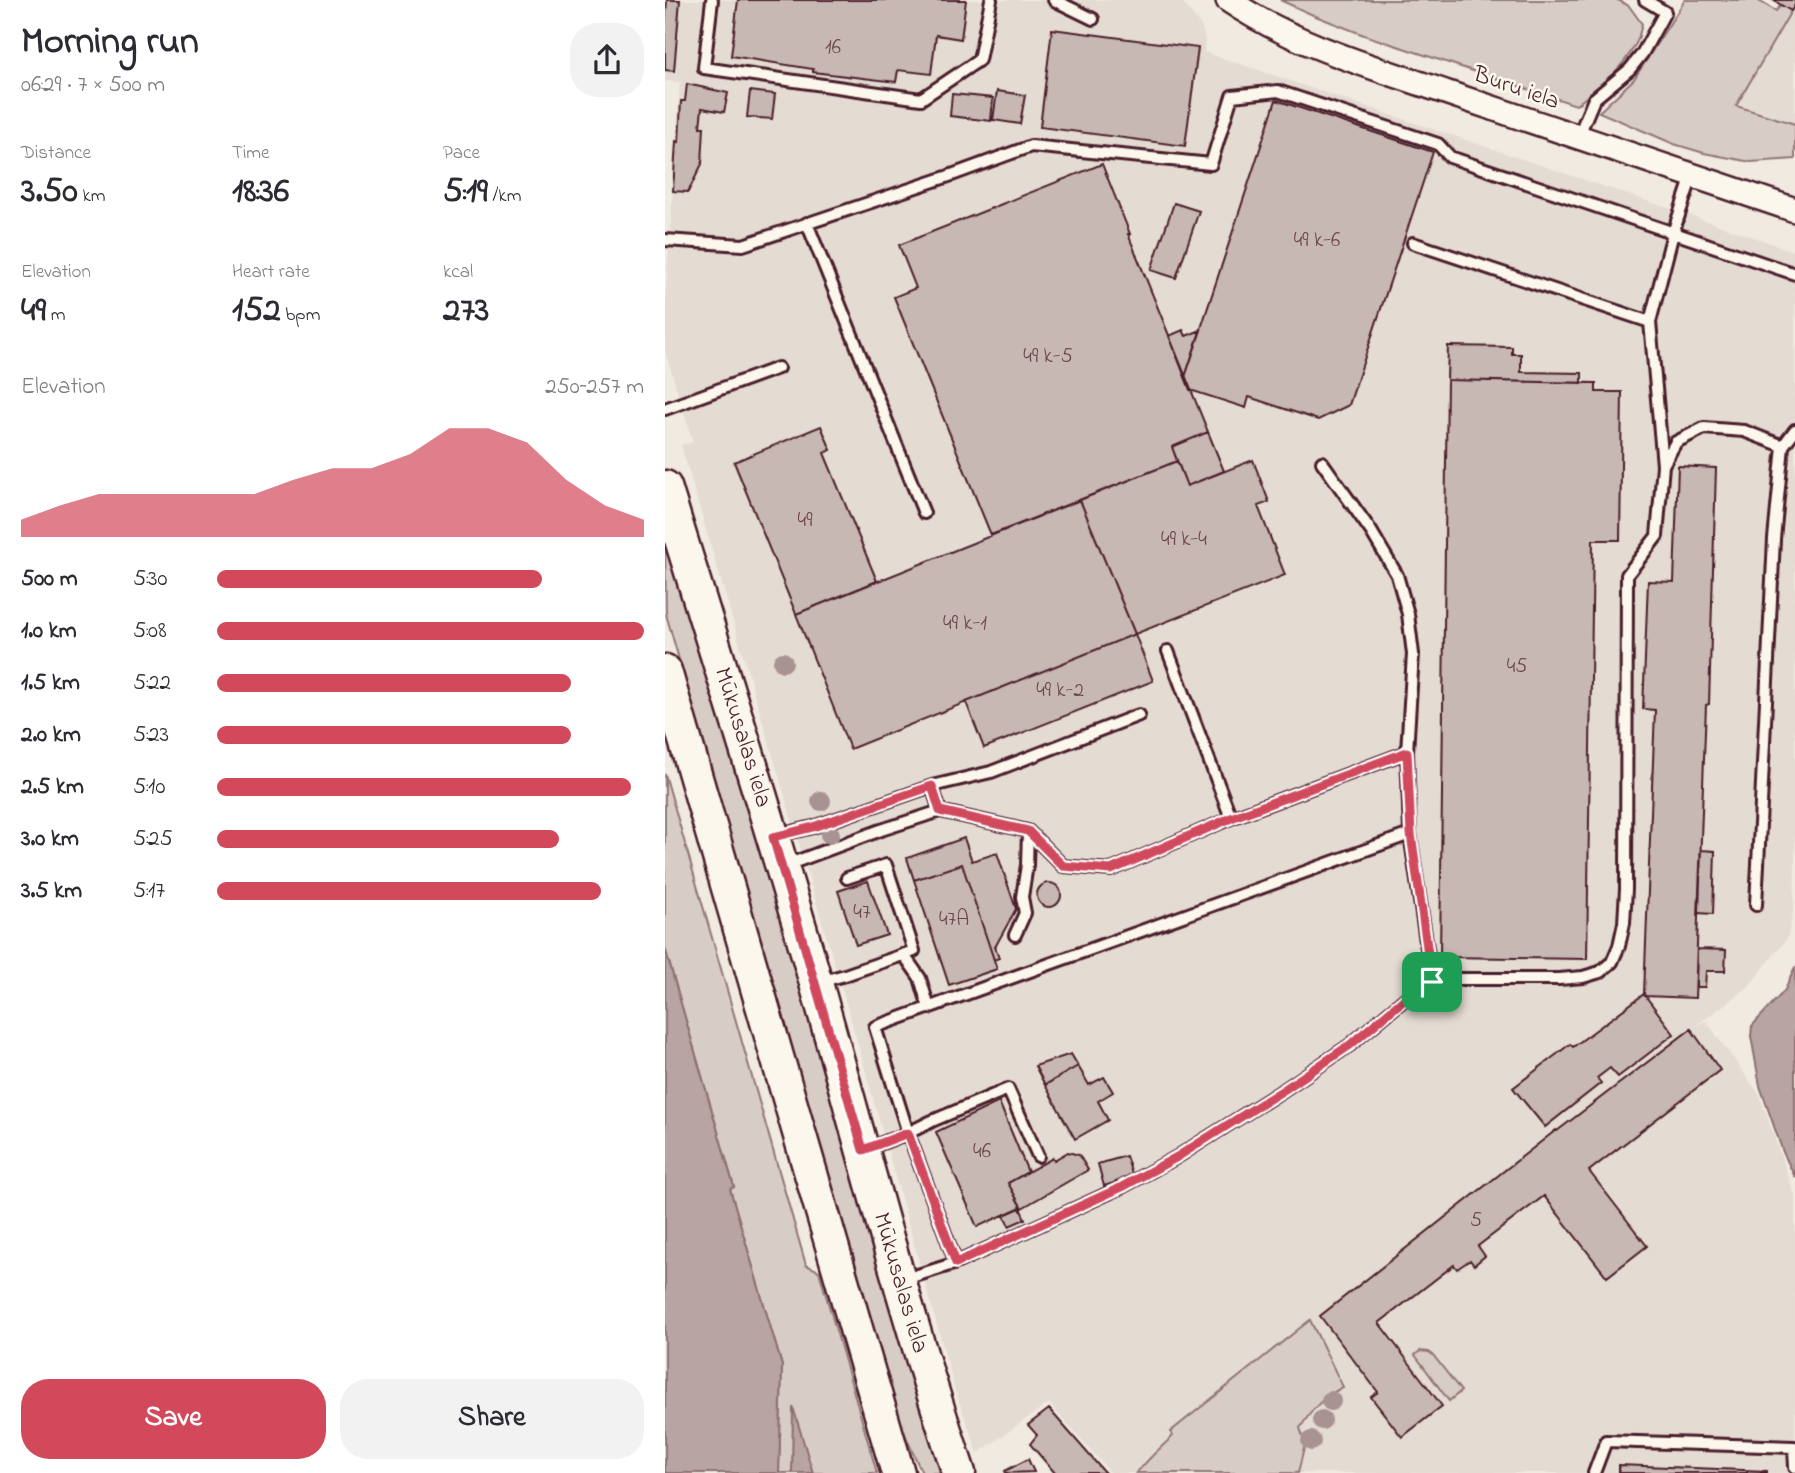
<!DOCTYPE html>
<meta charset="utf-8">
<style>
:root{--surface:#fff;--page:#f2f2f3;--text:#2b2b33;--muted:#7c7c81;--accent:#d1495b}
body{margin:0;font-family:"Indie Flower",sans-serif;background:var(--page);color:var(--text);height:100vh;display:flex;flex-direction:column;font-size:26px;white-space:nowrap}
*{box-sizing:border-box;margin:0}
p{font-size:23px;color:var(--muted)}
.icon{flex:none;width:38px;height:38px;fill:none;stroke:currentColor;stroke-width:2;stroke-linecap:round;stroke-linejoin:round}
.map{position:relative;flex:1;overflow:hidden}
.sheet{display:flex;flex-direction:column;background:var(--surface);width:665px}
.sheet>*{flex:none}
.pin{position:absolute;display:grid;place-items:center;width:60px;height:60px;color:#fff;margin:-30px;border-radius:14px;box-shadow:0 4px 10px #0006}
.round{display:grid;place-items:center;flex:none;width:74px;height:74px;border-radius:28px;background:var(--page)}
.overview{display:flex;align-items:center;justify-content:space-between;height:119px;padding:0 21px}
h1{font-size:38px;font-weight:700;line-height:52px}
.stats{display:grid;grid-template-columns:repeat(3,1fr);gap:10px;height:119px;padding:7px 21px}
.stats div{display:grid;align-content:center}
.stats b{font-size:35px;font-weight:700}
.stats small{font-size:19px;font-weight:400}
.stats p{font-size:19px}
.chart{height:196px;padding:14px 21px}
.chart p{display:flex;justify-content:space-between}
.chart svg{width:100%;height:126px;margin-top:7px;fill:var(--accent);opacity:.7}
.primary-button{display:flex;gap:14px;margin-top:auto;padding:14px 21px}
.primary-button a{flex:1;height:80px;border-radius:28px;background:var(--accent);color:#fff;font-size:28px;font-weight:700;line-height:80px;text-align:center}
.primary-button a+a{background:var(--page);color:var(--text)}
ul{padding:0 21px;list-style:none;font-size:23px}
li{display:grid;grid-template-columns:112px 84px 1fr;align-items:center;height:52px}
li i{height:18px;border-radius:9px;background:var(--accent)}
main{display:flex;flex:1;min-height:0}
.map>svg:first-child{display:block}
</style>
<main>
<section class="sheet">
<div class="overview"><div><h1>Morning run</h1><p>06:29 · 7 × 500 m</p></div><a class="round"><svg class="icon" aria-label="share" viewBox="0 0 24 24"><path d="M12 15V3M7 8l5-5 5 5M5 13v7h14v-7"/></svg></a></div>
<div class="stats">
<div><p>Distance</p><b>3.50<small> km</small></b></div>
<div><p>Time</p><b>18:36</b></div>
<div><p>Pace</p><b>5:19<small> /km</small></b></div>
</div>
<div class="stats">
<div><p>Elevation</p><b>49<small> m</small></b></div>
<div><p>Heart rate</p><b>152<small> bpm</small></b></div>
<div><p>kcal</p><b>273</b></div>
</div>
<div class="chart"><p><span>Elevation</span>250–257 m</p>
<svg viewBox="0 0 160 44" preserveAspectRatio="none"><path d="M0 44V38L10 33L20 29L30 29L40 29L50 29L60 29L70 24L80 20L90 20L100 15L110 6L120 6L130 11L140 24L150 33L160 38V44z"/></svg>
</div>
<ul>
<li><b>500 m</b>5:30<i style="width:76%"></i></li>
<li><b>1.0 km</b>5:08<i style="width:100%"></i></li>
<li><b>1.5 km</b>5:22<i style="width:83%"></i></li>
<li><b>2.0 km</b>5:23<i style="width:83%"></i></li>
<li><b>2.5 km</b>5:10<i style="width:97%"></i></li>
<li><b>3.0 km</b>5:25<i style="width:80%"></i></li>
<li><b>3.5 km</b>5:17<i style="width:90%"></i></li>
</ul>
<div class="primary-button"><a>Save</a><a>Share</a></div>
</section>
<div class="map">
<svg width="1130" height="1473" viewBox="0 0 1130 1473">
<rect width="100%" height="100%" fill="#f0eae0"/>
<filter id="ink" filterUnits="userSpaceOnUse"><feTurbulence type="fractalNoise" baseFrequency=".0143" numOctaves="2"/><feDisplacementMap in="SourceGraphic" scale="14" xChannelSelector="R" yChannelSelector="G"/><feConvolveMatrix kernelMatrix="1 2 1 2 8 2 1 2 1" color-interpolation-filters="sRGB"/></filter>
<g filter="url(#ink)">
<path fill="#e4dbd2" d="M2,0H516L536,26L540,38L539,52L1092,238L1130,252V863L1129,908L1122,939L1082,988L1030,1026L1041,1021L1094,1094L1130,1196V1473H633L640,1444L634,1428L646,1409L661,1396L645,1320L506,1432L508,1436L488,1455L471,1473H446L384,1403L313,1453L291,1393L185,1016L16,445L28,442L0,350V308L15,82L0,81V25Z
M1130,5V124L1071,106Z"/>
<path fill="#d8ccc6" stroke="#917678" stroke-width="2" d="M615,0H953L964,6L977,24C975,31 974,39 970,45C957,70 933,88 911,105L699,35L648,15Z
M1020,0H1092L1111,11L1116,5L1126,11L1071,106L1130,124V159L1086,162L1039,153L1009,144L934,112L969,79Z
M0,536L149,1030L279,1473H257L230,1412L1,614Z
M0,774L141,1265L154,1271L212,1473H114L117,1366L65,1189L69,1187L0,948Z
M645,1320L678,1387C657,1398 648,1408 635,1428L640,1444L633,1473H471L488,1455L508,1436L505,1432Z
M755,1351L764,1352L768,1355L796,1391L784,1401L750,1355Z"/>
<path fill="#b8a4a2" stroke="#8c6f72" stroke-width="2" d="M0,948L69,1187L65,1189L117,1366L114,1473H0Z
M1130,967V1177L1118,1152L1095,1086L1086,1036L1087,1026L1120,990Z
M128,1407L148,1473H127Z"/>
<path fill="#c8b8b3" stroke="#4a1f2b" stroke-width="2" d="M2,0H15L9,71L0,70V25Z
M73,0H301L296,39L271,35L266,74L233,70L231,82L148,72V69L66,56Z
M1108,0H1130V5L1126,11Z
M387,29L533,48L520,146L375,127Z
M22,84L63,93L59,112L37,108L35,127H39L37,164L23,192L8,191L11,141L14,142L16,101H20Z
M85,91L110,94L107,119L82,117Z
M332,91L360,95L355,124L328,120Z
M287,94L328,98L326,121L285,116Z
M611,100L768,152L684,405L653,420L584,397L581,408L525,390L520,377Z
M437,164L465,234H463L543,432L507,447L512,461L326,535L229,297L251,288L234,245Z
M509,203L534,211L511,278L486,270Z
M518,330L521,336L536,330L520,377L504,336Z
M783,346L847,347V354H856V372L917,373V383L782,380Z
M782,380L931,383V392H957L955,540H928L922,959L775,957Z
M156,426L166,450L159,453L212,581L131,614L69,462Z
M543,432L559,471L522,486L507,447Z
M588,460L604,502L593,506L620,575L470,634L415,500L512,461L522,486Z
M1013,466L1051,468L1044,704L1041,705L1030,998L980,996L979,994L990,710L978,709L983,581L1009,582Z
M415,500L470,634L185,749L131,614Z
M470,634L488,681L319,748L301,702Z
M299,838L307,861L332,853L351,909L330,947L334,958L329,960L297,864L249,880L242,858Z
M1036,850L1050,851L1048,914L1034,913Z
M297,864L332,969L284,985L249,880Z
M203,881L222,935L191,945L173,891Z
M372 895a12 12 0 1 1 24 0a12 12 0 1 1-24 0Z
M1032,949L1061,950L1060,971H1041L1040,987H1031Z
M979,994L1009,1034L953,1077L945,1068L932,1078L936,1083L880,1127L848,1088L905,1044L908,1047Z
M1026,1029L1055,1070L924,1171L982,1246L942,1277L879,1196L813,1246L820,1256L809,1265L805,1260L792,1269L789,1265L714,1323L777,1406L737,1437L706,1397L713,1392L655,1316L891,1130L892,1131Z
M406,1054L413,1066L380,1085L370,1066Z
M413,1066L424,1085L439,1077L448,1092L433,1101L443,1120L410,1139L380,1085Z
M334,1102L363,1172L343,1183L356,1207L312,1227L271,1132Z
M403,1152L414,1155L423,1170L357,1208L343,1183L388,1158L389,1160Z
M461,1156L468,1177L439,1186L433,1164Z
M355,1208L360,1219L344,1226L339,1215Z
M384,1409L440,1473H390L365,1444L372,1435L363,1425Z
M363,1459L369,1472L341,1473L340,1471Z
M954,1465L1102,1471V1473H954Z"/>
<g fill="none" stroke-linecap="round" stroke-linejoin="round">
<g stroke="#4a1f2b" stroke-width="16">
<path id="lane" d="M47,0L39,68L256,99L314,60L326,0
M389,0L428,19
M913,137L929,99L965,69L977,54L1000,12L980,0
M142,223L259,513
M0,240L78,245L284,176L366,146L546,164L567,96L613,91L773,144L785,157L1130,274
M748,243L985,322L998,465
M985,322L1008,233L1027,176
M0,409L113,368
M503,651L566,818
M742,752L745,834L767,982
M267,786L275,811L363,831L398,866L446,870L566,818L742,752L748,654L743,614L732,575L706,531L657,462
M110,836L148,827L267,786L326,772L474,715
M119,866L216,830L275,811
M1091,905L1109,539L1118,446L1130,430
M350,935L360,913L357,897L362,865L363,831
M239,955L255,978L264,1008
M154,982L180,975L249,951L221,865L182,878
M199,1150L243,1133L291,1263
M373,1156L343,1089L267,1121L243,1133L210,1027L745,834
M237,1280L291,1263L457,1187L512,1157L620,1089L685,1045L748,992C759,985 768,981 781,979H894L918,977L935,972L947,962L954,946L959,923L961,889L962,575L992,536L998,465L1011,442L1039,428L1079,431L1118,446
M929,1473L941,1441L1129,1447L1130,1467"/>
</g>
<g stroke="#4a1f2b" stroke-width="28">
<path id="street" d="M563,0C629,45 708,67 783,93C898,132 1014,170 1130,210"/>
</g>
<g stroke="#4a1f2b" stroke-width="37">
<g id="secondary">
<path id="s1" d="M0,487C49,648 101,808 147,969C195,1137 238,1307 294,1473"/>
<path d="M0,671L233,1473"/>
</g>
</g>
<use href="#lane" stroke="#fbf7ec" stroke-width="10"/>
<use href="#street" stroke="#fbf7ec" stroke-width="23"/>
<use href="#secondary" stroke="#fbf7ec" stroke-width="32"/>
</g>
<g fill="#a89292">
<circle cx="118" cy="662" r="10"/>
<circle cx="156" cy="801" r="10"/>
<circle cx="165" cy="834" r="10"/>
<circle cx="666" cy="1401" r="10"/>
<circle cx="657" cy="1420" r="10"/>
<circle cx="646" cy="1441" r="10"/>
</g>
</g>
<g fill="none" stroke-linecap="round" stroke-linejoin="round" filter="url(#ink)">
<g stroke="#fff" stroke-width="14">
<path id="route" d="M742,752L746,834L767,982L748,992L685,1045L620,1089L512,1157L457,1187L291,1263L243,1133L198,1150L108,837L148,827L267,786L275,811L363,831L398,866L446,870L566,818Z"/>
</g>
<use href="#route" stroke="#d1495b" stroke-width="9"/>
</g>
<g text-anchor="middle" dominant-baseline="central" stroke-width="5" stroke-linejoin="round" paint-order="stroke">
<g font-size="21" fill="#6a454d">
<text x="168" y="48">16</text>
<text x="652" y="241">49 k-6</text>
<text x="383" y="357">49 k-5</text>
<text x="140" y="521">49</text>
<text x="519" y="540">49 k-4</text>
<text x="300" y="624">49 k-1</text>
<text x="852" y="667">45</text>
<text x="395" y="691">49 k-2</text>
<text x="197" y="913">47</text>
<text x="289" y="920">47A</text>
<text x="317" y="1152">46</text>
<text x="811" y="1221">5</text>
</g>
<g font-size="24" fill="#4a1f2b" stroke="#fbf7ec">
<text transform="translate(851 89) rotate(19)">Buru iela</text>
<text stroke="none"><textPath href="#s1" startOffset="262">Mūkusalas iela</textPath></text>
<text stroke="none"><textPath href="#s1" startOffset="830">Mūkusalas iela</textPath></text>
</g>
</g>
</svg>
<div class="pin" style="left:767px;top:982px;background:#1e9e55"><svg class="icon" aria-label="arrive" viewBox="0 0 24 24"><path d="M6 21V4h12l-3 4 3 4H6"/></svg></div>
</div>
</main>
